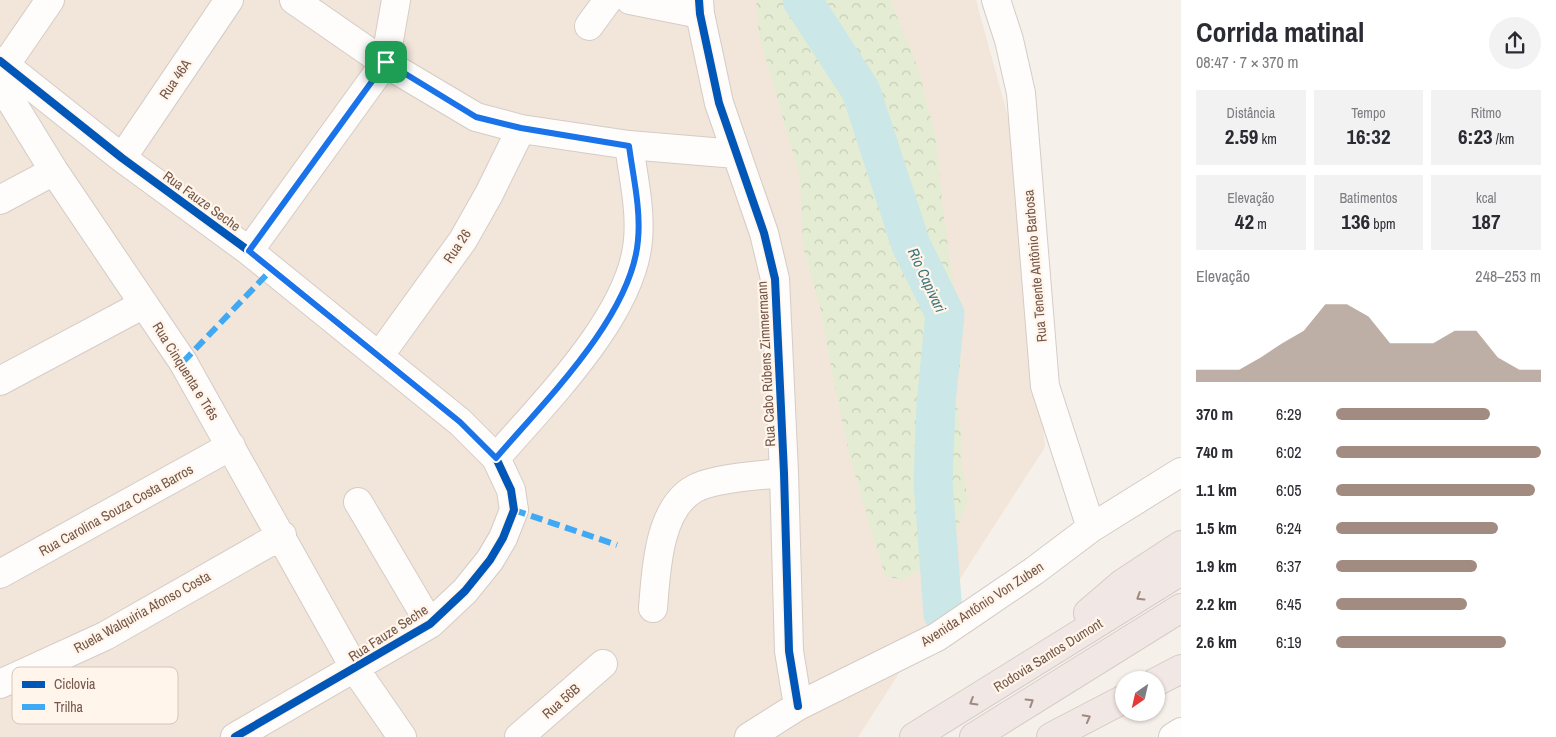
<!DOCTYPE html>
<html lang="pt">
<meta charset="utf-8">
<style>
:root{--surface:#fff;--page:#f2f2f3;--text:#2b2b33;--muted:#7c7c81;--accent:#a28c81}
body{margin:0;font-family:"Archivo Narrow",sans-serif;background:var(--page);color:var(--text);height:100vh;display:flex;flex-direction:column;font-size:19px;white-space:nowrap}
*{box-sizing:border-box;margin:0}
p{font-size:16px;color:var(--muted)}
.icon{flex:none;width:28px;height:28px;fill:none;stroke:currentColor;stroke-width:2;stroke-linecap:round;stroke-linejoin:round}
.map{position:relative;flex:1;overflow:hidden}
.drawer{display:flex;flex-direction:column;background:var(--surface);width:375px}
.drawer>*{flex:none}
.needle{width:32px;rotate:214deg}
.tools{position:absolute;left:1115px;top:671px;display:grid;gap:10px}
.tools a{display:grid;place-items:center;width:50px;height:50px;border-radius:50%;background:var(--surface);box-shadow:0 1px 4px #0004;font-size:25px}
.pin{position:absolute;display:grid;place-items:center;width:42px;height:42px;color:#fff;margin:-21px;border-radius:10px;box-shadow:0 2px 8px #0006}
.round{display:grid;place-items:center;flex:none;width:52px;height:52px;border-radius:26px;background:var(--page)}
.summary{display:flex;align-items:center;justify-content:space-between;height:85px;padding:0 15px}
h1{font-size:28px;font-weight:700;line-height:38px}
.metrics{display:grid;grid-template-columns:repeat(3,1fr);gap:8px;height:85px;padding:5px 15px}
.metrics div{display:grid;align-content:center;border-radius:0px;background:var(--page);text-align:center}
.metrics b{font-size:21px;font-weight:700}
.metrics small{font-size:14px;font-weight:400}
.metrics p{font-size:14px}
.chart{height:140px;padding:10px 15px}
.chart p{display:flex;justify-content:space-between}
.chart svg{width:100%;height:90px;margin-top:5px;fill:var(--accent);opacity:.7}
ul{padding:0 15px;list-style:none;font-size:16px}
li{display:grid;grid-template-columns:80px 60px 1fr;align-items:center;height:38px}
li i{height:12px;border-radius:6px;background:var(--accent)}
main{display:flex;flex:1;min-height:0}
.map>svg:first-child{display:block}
</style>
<main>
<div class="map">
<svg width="1181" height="737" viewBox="0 0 1181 737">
<defs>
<pattern id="forest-crowns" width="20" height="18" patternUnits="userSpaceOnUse" patternTransform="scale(1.25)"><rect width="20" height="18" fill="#e4edd4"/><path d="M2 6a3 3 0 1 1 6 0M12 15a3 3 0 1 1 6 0" fill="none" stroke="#c7cdb8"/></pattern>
</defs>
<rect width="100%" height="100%" fill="#f6f0ea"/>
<path fill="#f2e5da" d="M0,0H976L1013,135L1045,447L858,737H0Z"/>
<path fill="url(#forest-crowns)" d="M756,0H890L918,68L936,138L943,210L954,290L955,327L961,362L955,394L961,430L962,466L968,501L953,538L930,563L903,580L885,576L851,461L836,394L821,311L803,247L800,178L759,35Z"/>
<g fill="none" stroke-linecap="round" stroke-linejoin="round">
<path stroke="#cbe7e7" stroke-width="39" d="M802,0L861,91L911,245L945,314L936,403L933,481L943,614"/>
<g stroke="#d5ccc6" stroke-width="30">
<path id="minor" d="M294,0L385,63L476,117L521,129L629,145L736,154
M630,0L700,14
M699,0L700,14L719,103L764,233L775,279L784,473L789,651L798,706
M996,0L1009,40L1021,93L1045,386L1091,528
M589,26L608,0
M0,61L122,158L249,251L460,422L496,458L511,490L514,510L503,538L490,560L465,591L430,624L235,737
M0,69L6,64L50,0
M0,83L54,171L183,362L355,669L402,737
M122,158L229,0
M0,200L54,171
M249,251L385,63L396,0
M380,355L463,240L489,194L521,129
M0,381L144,304
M496,458C544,402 632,316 638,240C641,209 633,176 629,145
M358,502L430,624
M0,574L231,446
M653,608C656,572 658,509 694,489C712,478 762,475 784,473
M0,684L105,636L282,535
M519,737L603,664
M749,737L798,706L937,637L1034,571L1091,528L1181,472
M1173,737L1181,732"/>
</g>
<g stroke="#d5cbc6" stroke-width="30">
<path id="highway" d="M1088,613L1123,583L1181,545
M1156,682L1181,669
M914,737L1181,571
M974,737L1181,608
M1051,737L1124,699"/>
</g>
<use href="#minor" stroke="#fefdfc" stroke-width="28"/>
<use href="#highway" stroke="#f1e7e4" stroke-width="28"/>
<path stroke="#3fa9f5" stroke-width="6" stroke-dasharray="12 6" stroke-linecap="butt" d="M183,362L272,269
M514,510L617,545"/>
<g stroke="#fff5ea" stroke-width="11">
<path id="cycleway" d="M699,0L700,14L719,103L764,233L775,279L784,473L789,651L798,706
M0,61L122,158L249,251L460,422L496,458L511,490L514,510L503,538L490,560L465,591L430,624L235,737"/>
</g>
<use href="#cycleway" stroke="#0057b8" stroke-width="8"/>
</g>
<defs><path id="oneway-chevron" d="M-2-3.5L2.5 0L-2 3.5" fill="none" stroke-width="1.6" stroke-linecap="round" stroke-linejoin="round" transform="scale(1.25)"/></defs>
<g stroke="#a0897f">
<use href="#oneway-chevron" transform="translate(1140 597) rotate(148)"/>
<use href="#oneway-chevron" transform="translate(973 702) rotate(149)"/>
<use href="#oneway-chevron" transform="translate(1030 702) rotate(-32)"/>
<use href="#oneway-chevron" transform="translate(1087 718) rotate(-28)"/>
</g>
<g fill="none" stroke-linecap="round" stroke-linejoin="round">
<g stroke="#fff" stroke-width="10">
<path id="route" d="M386,62L476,117L521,128L629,146C633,176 641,209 638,240C632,316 544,402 496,458L460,422L249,251Z"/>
</g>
<use href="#route" stroke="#1a73e8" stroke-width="6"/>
</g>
<g text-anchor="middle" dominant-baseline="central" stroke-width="4.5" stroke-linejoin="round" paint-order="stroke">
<g font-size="14" fill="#755649" stroke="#fff5ea">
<text transform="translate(175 79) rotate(-56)">Rua 46A</text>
<text transform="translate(202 201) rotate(36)">Rua Fauze Seche</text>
<text transform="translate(457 246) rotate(-56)">Rua 26</text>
<text transform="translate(1035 266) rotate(-95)">Rua Tenente Antônio Barbosa</text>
<text transform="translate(766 364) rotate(-93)">Rua Cabo Rúbens Zimmermann</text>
<text transform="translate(186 371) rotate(58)">Rua Cinquenta e Três</text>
<text transform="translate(116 510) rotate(-29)">Rua Carolina Souza Costa Barros</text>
<text transform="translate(982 604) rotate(-33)">Avenida Antônio Von Zuben</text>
<text transform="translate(142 612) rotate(-29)">Ruela Walquiria Afonso Costa</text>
<text transform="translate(388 633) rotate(-33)">Rua Fauze Seche</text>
<text transform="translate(1048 655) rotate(-32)">Rodovia Santos Dumont</text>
<text transform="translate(561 701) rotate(-41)">Rua 56B</text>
</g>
<g font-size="15" font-style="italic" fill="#3c757b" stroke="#fff5ea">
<text transform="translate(927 280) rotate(65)">Rio Capivari</text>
</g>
</g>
<rect x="12" y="667" width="166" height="57" rx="8" fill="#fff5ea" stroke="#d6c5ba" stroke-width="1"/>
<rect x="22" y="681" width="23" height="7" fill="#0057b8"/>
<rect x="22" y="704" width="23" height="6" fill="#3fa9f5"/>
<g font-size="14" fill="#755649">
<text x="54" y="689">Ciclovia</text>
<text x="54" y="712">Trilha</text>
</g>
</svg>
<div class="tools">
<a><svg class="needle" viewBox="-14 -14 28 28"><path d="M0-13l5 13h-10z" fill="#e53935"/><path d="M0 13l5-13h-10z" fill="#7c7c81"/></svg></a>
</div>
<div class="pin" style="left:386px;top:62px;background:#1e9e55"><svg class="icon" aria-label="arrive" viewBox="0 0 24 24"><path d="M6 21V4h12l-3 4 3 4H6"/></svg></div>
</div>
<section class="drawer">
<div class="summary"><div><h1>Corrida matinal</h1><p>08:47 · 7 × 370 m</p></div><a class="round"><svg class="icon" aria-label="share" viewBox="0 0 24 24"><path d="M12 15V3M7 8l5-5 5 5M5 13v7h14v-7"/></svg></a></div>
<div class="metrics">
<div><p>Distância</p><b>2.59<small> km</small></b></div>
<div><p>Tempo</p><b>16:32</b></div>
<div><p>Ritmo</p><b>6:23<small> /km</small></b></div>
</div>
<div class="metrics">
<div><p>Elevação</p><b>42<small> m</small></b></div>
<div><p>Batimentos</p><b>136<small> bpm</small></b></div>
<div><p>kcal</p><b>187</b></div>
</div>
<div class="chart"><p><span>Elevação</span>248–253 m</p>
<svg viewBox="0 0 160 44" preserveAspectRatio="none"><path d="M0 44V38L10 38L20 38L30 32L40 25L50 19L60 6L70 6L80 12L90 25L100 25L110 25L120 19L130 19L140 32L150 38L160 38V44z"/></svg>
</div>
<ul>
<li><b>370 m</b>6:29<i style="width:75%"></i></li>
<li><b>740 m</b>6:02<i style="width:100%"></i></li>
<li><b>1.1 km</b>6:05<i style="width:97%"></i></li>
<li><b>1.5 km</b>6:24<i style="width:79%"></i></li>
<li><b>1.9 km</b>6:37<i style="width:69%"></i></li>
<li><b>2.2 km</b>6:45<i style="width:64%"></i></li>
<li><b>2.6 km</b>6:19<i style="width:83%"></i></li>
</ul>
</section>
</main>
